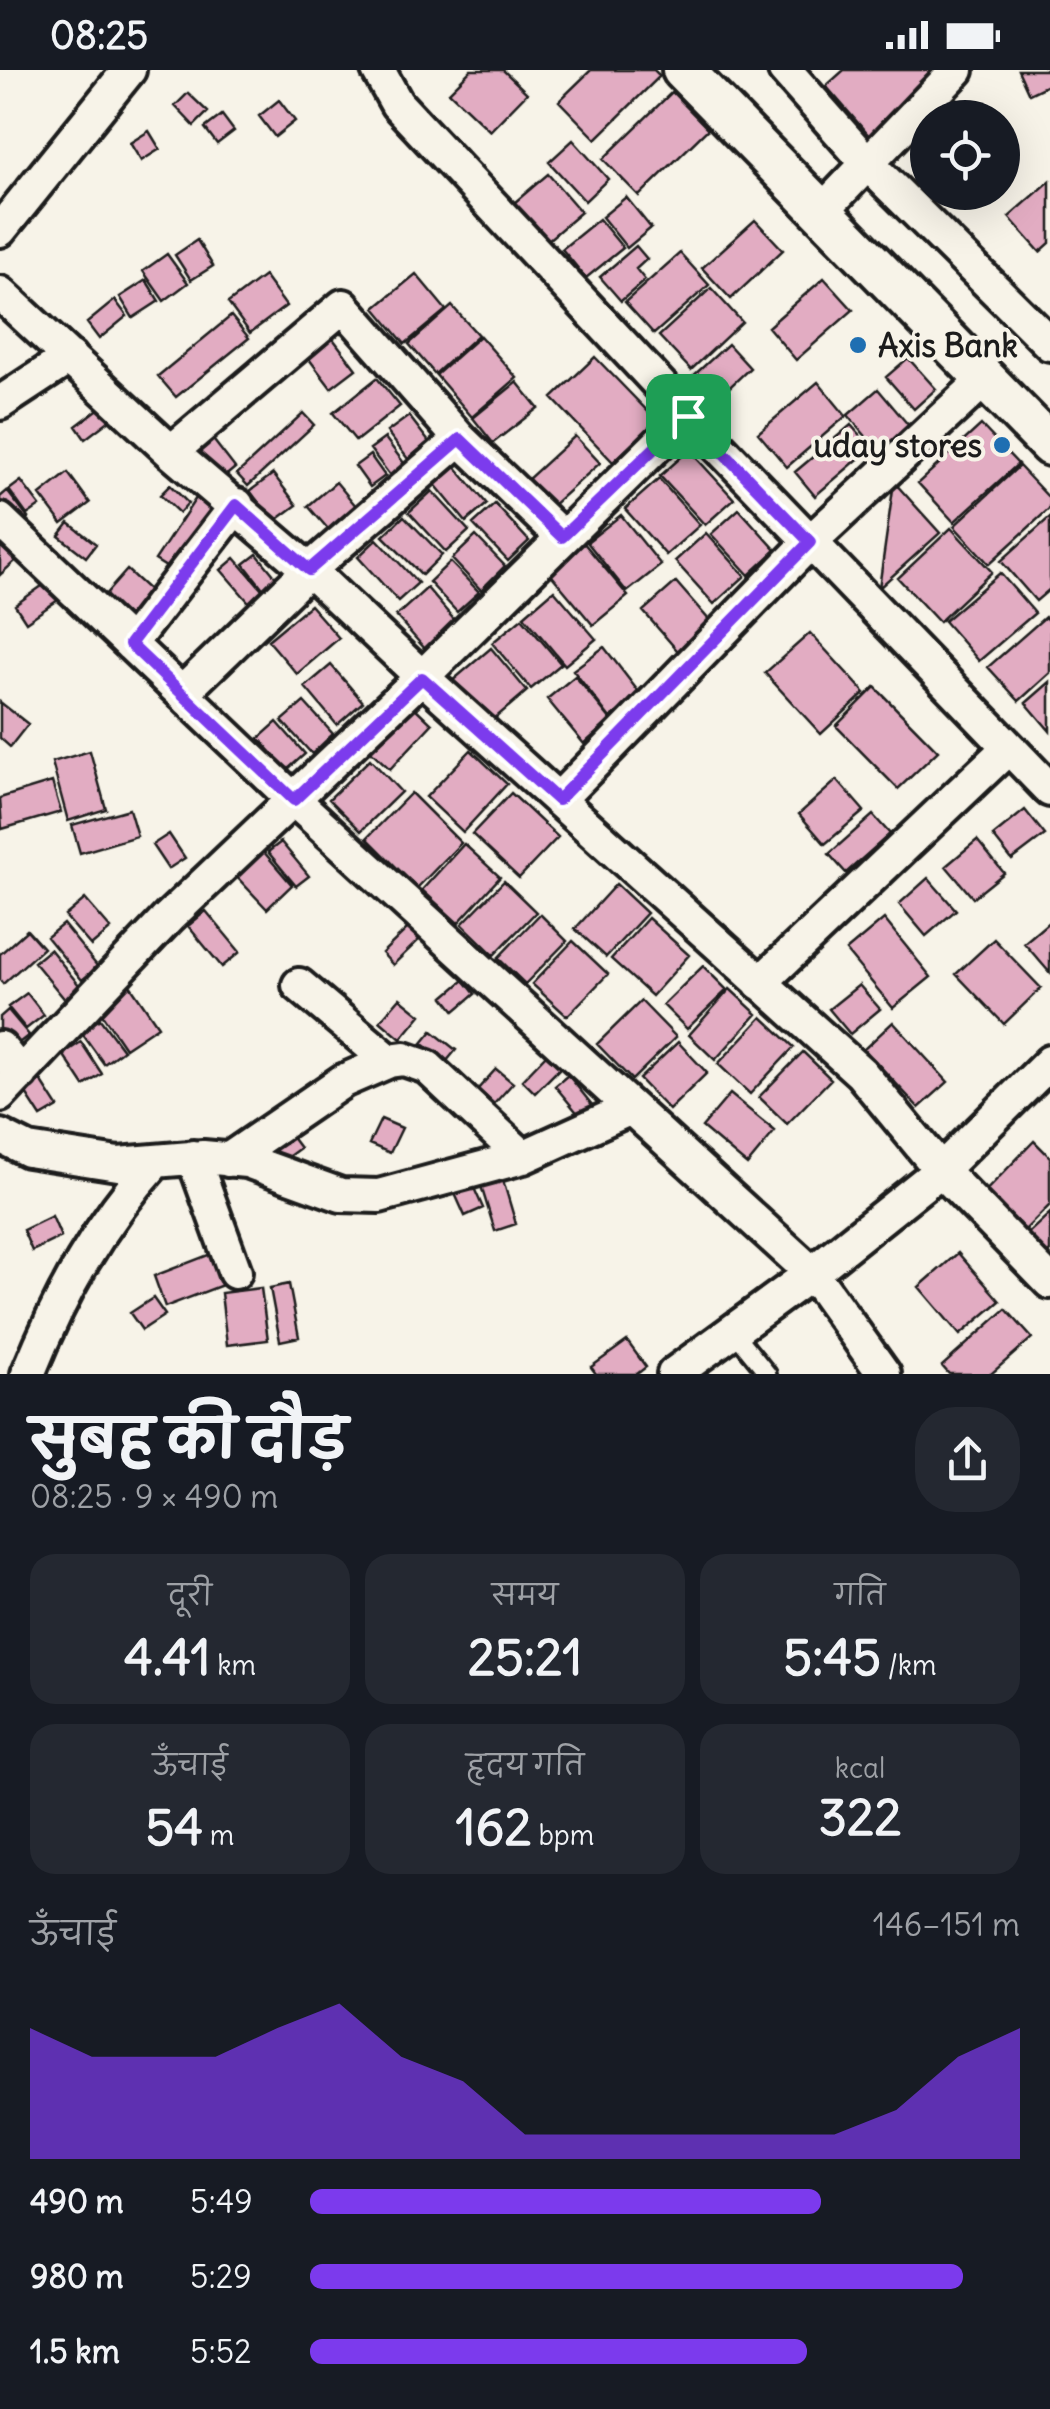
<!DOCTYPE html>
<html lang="hi">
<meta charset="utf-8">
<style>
:root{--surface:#171b24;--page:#242831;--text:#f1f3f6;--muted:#9ea1a6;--accent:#7c3aed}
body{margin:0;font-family:Delius,"Playpen Sans Deva",sans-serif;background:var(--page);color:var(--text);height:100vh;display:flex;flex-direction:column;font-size:38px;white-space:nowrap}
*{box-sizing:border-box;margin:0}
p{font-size:32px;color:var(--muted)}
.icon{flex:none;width:55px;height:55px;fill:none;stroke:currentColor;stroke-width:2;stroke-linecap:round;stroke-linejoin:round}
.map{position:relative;height:1304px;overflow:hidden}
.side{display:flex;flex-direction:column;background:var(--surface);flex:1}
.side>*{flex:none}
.buttons{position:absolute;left:910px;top:30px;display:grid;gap:20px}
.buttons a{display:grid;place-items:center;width:110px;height:110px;border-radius:50%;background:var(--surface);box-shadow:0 10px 40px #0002;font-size:50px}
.pin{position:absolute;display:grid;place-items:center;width:85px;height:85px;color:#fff;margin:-42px;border-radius:20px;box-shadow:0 5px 15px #0006}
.round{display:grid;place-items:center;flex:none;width:105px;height:105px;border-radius:40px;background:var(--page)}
.overview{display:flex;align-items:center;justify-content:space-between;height:170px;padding:0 30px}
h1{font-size:55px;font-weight:700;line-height:75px}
.stats{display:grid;grid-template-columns:repeat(3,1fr);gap:15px;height:170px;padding:10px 30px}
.stats div{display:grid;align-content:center;border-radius:25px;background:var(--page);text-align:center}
.stats b{font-size:50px;font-weight:700}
.stats small{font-size:28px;font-weight:400}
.stats p{font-size:28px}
.chart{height:280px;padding:20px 30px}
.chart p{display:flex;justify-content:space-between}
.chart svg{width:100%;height:180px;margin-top:10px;fill:var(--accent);opacity:.7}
ul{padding:0 30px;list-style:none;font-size:32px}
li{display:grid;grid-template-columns:160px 120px 1fr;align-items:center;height:75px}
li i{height:25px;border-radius:12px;background:var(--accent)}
.status{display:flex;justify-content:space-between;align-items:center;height:70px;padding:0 50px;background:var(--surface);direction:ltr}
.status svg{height:28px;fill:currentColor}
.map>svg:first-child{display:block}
</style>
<div class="status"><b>08:25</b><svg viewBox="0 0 49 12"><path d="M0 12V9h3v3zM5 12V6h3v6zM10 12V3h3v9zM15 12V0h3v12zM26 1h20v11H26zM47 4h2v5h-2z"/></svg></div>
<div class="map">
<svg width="1050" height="1304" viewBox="0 0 1050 1304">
<rect width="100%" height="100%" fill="#f7f3e8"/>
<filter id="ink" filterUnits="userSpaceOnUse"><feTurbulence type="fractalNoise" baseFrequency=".01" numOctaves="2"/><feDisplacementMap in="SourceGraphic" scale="20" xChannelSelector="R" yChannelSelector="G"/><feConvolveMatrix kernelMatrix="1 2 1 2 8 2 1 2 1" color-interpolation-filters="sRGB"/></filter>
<g filter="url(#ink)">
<path fill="#e2acc2" stroke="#1c1c1c" stroke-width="2.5" d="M471,0H503L527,23L490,61L449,22Z
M591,0H654L660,6L596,69L559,31Z
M844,0H953L872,69L826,16Z
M1018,0H1050V14L1029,24Z
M672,22L708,59L639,126L603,89Z
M188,23L208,42L194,56L175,36Z
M279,30L295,51L275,67L259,46Z
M222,45L234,61L217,74L205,58Z
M149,61L160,79L141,91L130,73Z
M573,70L608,109L585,131L549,92Z
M548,104L581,142L547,171L514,133Z
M1050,111V173L1040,182L1009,147Z
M626,127L651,158L627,178L602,147Z
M599,149L623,178L586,208L562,179Z
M755,150L783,180L731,229L702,198Z
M197,170L213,196L191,210L175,185Z
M636,176L647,189L636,199L645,210L621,231L600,207Z
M680,183L709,215L654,264L625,232Z
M167,184L188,213L164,231L143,201Z
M416,204L446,240L405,274L375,238Z
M264,206L286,236L250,263L228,233Z
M824,208L853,240L796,290L768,257Z
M146,210L159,231L133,248L120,227Z
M711,218L742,252L691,300L659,266Z
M115,230L127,246L99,269L87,253Z
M452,236L478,265L435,304L409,274Z
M231,246L249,268L176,327L158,306Z
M331,266L356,299L331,318L306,285Z
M480,266L517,308L472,347L436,305Z
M728,274L750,298L715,331L692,307Z
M595,287L657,351L613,392L552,328Z
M908,288L936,319L914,339L886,307Z
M377,308L400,336L356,371L333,343Z
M517,312L538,338L493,373L473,348Z
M818,312L846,346L787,397L758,363Z
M878,319L910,357L879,382L848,345Z
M105,334L114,347L85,369L76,356Z
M303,343L314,355L248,416L237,404Z
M409,346L429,372L408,389L387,362Z
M851,355L871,378L815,426L795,402Z
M981,355L1018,394L954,452L918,413Z
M575,366L600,393L551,437L527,410Z
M211,367L235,398L216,414L192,383Z
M385,368L413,405L398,416L370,379Z
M689,380L734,429L705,455L660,406Z
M370,385L385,406L370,417L355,396Z
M454,395L487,434L466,452L433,412Z
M1019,396L1050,429V438L989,494L954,456Z
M68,403L90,433L62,454L40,425Z
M273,404L297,435L274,452L250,421Z
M659,409L700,455L666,485L625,439Z
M21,411L40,436L27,445L9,420Z
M336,412L357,437L329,460L308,436Z
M894,412L940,463L879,518Z
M170,415L188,433L179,443L160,425Z
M7,421L28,448L16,457L0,438V427Z
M432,421L469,461L446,482L409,442Z
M196,428L214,440L174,502L155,490Z
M495,434L529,471L508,491L473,454Z
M739,439L776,480L749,505L711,464Z
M621,445L661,495L627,522L587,472Z
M404,446L442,485L422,505L383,466Z
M1050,447V519L1036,531L1001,491Z
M69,453L96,474L86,487L59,466Z
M951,458L992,502L939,552L898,508Z
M706,463L745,506L714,534L675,491Z
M476,466L505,496L481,520L452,489Z
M377,469L418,513L398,531L358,487Z
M8,470L22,485L0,505V476Z
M583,472L628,526L593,555L548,501Z
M257,484L283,516L269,526L244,494Z
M235,488L268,526L254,538L221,500Z
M450,492L479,522L457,542L429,512Z
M127,500L161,531L138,556L104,526Z
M1000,503L1035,543L979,591L944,551Z
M49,511L61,528L26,552L15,535Z
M676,512L716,558L683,587L643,541Z
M427,518L456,552L426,580L396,546Z
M554,520L596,569L565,595L524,546Z
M310,535L339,568L297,604L268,570Z
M1045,547L1050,553V603L1019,631L988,597Z
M522,548L561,594L531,619L492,573Z
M810,563L865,623L821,664L765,603Z
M604,577L641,625L610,648L573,600Z
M491,578L527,621L487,655L451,612Z
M331,595L363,632L337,655L305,617Z
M575,606L611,650L584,674L547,629Z
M1050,612V661L1026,633Z
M875,617L938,681L898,719L836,656Z
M0,632L28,654L10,677L0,668Z
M304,632L333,664L312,684L282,651Z
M412,635L432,654L390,699L362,673L373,661L381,668Z
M277,652L305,684L287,700L259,668Z
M471,680L507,714L463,762L426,727Z
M90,681L106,739L68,751L52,692Z
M370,689L401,722L361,761L329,729Z
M837,710L864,741L825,774L799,744Z
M52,712L61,742L2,759L0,728Z
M411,723L461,773L417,818L367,768Z
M511,723L558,767L519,808L472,764Z
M129,739L137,766L80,783L72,755Z
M1025,740L1045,765L1012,790L993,766Z
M873,745L890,764L846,803L829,784Z
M169,764L185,788L168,799L152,775Z
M977,770L1004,803L973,828L946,796Z
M281,772L309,806L296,816L268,782Z
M464,774L500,807L458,853L422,820Z
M263,781L292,815L267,839L235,805Z
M928,808L956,840L926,866L899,834Z
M504,811L536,842L494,885L462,854Z
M616,814L647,843L606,887L575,859Z
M85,829L111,859L91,876L65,846Z
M206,841L240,882L222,897L188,856Z
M540,844L567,871L525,914L498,888Z
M648,848L689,885L652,926L611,889Z
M884,849L931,907L893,938L846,881Z
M1050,851V903L1024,873Z
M63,854L98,897L82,910L47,867Z
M409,857L420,869L393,895L382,883Z
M27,860L43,878L3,914L0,910V884Z
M994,869L1041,918L1004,954L956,904Z
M573,871L608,904L567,946L532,914Z
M50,879L83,920L67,932L34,892Z
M703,896L727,920L687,959L663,935Z
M464,910L475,924L455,941L444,927Z
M130,915L158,956L125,978L97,937Z
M859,915L880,939L850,964L829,939Z
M730,919L757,944L715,990L689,965Z
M27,923L44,945L26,959L8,937Z
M400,928L421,945L401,969L380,951Z
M641,931L676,967L632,1010L597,974Z
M8,940L29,965L10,980L0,968V947Z
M762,947L794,977L750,1024L718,994Z
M100,949L123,980L104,994L81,962Z
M893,952L948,1012L919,1038L864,979Z
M432,961L456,980L446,992L422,973Z
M81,972L102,1004L84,1016L63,984Z
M678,972L707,1003L669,1040L639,1009Z
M803,982L831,1009L787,1054L759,1027Z
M547,984L561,997L535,1023L522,1010Z
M496,999L513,1013L494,1034L478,1019Z
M568,1005L593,1036L580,1046L555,1016Z
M38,1006L58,1037L41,1047L21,1016Z
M730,1024L775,1061L747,1095L702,1057Z
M381,1049L402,1058L390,1083L369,1074Z
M282,1054L300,1078L274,1097L257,1073Z
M1034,1071L1050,1087V1135L1017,1168L978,1129Z
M500,1100L516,1154L495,1161L478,1106Z
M470,1109L483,1138L465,1146L452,1117Z
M1050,1143V1195L1024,1167Z
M52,1146L61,1167L32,1181L23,1160Z
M221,1180L233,1211L165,1237L154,1206Z
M958,1183L1000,1231L960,1265L919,1217Z
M289,1214L299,1267L280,1271L270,1218Z
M261,1218L268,1270L227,1275L221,1223Z
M153,1228L165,1245L142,1260L130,1243Z
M1006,1239L1032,1268L991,1304H949L942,1296Z
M627,1271L646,1297L637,1304H596L591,1297Z"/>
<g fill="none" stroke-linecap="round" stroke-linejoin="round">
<g stroke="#1c1c1c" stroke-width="22">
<path id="service" d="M733,1261L768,1304"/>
</g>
<g stroke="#1c1c1c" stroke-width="40">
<path id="minor" d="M378,0L397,34L688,345L1050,720
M785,0L868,94L1050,274
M821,142L957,0
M0,160L129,0
M0,223L171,382L309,500L422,607L861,1003L941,1100L1050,1212
M0,333L70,287
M171,382L343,236L460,369L562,467
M0,450L293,729L812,1203L884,1304
M130,574L237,435
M182,623L309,500L460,369
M558,730L810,472L985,309
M760,913L1008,678
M299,915L389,991L404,989L427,997L523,1087
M0,978L21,1004
M0,1025L169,847L422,607L688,345
M0,1066L28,1080L118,1094L203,1087L247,1091L341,1125L379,1126L523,1087L631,1038
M193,1087L235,1202
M228,1090L343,1011L389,991
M28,1304C60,1225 99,1154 156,1091
M674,1304L812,1203L941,1100L1050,992"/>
</g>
<g stroke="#1c1c1c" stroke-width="48">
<path id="tertiary" d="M683,0L1050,375"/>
</g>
<use href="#service" stroke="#f7f3e8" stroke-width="15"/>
<use href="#minor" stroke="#f7f3e8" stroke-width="32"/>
<use href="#tertiary" stroke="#f7f3e8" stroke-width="40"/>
</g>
</g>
<g fill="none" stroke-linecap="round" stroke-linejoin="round" filter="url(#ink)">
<g stroke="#fff" stroke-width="20">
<path id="route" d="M688,346L810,472L558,730L422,608L294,730L130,574L236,435L309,500L460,369L562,467Z"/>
</g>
<use href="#route" stroke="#7c3aed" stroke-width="12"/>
</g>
<g fill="#1f6fb2" stroke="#f7f3e8" stroke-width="4">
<circle cx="858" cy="275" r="10"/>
<circle cx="1002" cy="375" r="10"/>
</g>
<g text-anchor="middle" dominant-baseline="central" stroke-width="8" stroke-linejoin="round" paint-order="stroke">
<g font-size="32" font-weight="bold" fill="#1c1c1c" stroke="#f7f3e8" text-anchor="start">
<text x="878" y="275">Axis Bank</text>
<text x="982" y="375" text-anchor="end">uday stores</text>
</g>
</g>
</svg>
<div class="buttons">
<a><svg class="icon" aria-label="locate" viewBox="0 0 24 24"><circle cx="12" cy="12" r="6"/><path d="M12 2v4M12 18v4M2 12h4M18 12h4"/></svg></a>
</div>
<div class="pin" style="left:688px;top:346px;background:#1e9e55"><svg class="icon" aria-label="arrive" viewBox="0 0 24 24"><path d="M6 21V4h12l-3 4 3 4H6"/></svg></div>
</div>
<section class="side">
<div class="overview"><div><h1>सुबह की दौड़</h1><p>08:25 · 9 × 490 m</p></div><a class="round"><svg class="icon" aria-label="share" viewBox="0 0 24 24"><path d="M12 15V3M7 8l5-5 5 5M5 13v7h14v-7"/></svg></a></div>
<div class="stats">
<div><p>दूरी</p><b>4.41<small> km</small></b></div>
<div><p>समय</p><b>25:21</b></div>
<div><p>गति</p><b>5:45<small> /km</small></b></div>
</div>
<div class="stats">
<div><p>ऊँचाई</p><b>54<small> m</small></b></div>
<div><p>हृदय गति</p><b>162<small> bpm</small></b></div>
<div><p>kcal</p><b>322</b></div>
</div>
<div class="chart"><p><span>ऊँचाई</span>146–151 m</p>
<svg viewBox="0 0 160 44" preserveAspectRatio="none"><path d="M0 44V12L10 19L20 19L30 19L40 12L50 6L60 19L70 25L80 38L90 38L100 38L110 38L120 38L130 38L140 32L150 19L160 12V44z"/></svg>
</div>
<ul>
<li><b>490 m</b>5:49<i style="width:72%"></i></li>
<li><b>980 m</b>5:29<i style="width:92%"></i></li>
<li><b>1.5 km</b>5:52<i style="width:70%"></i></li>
</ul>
</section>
